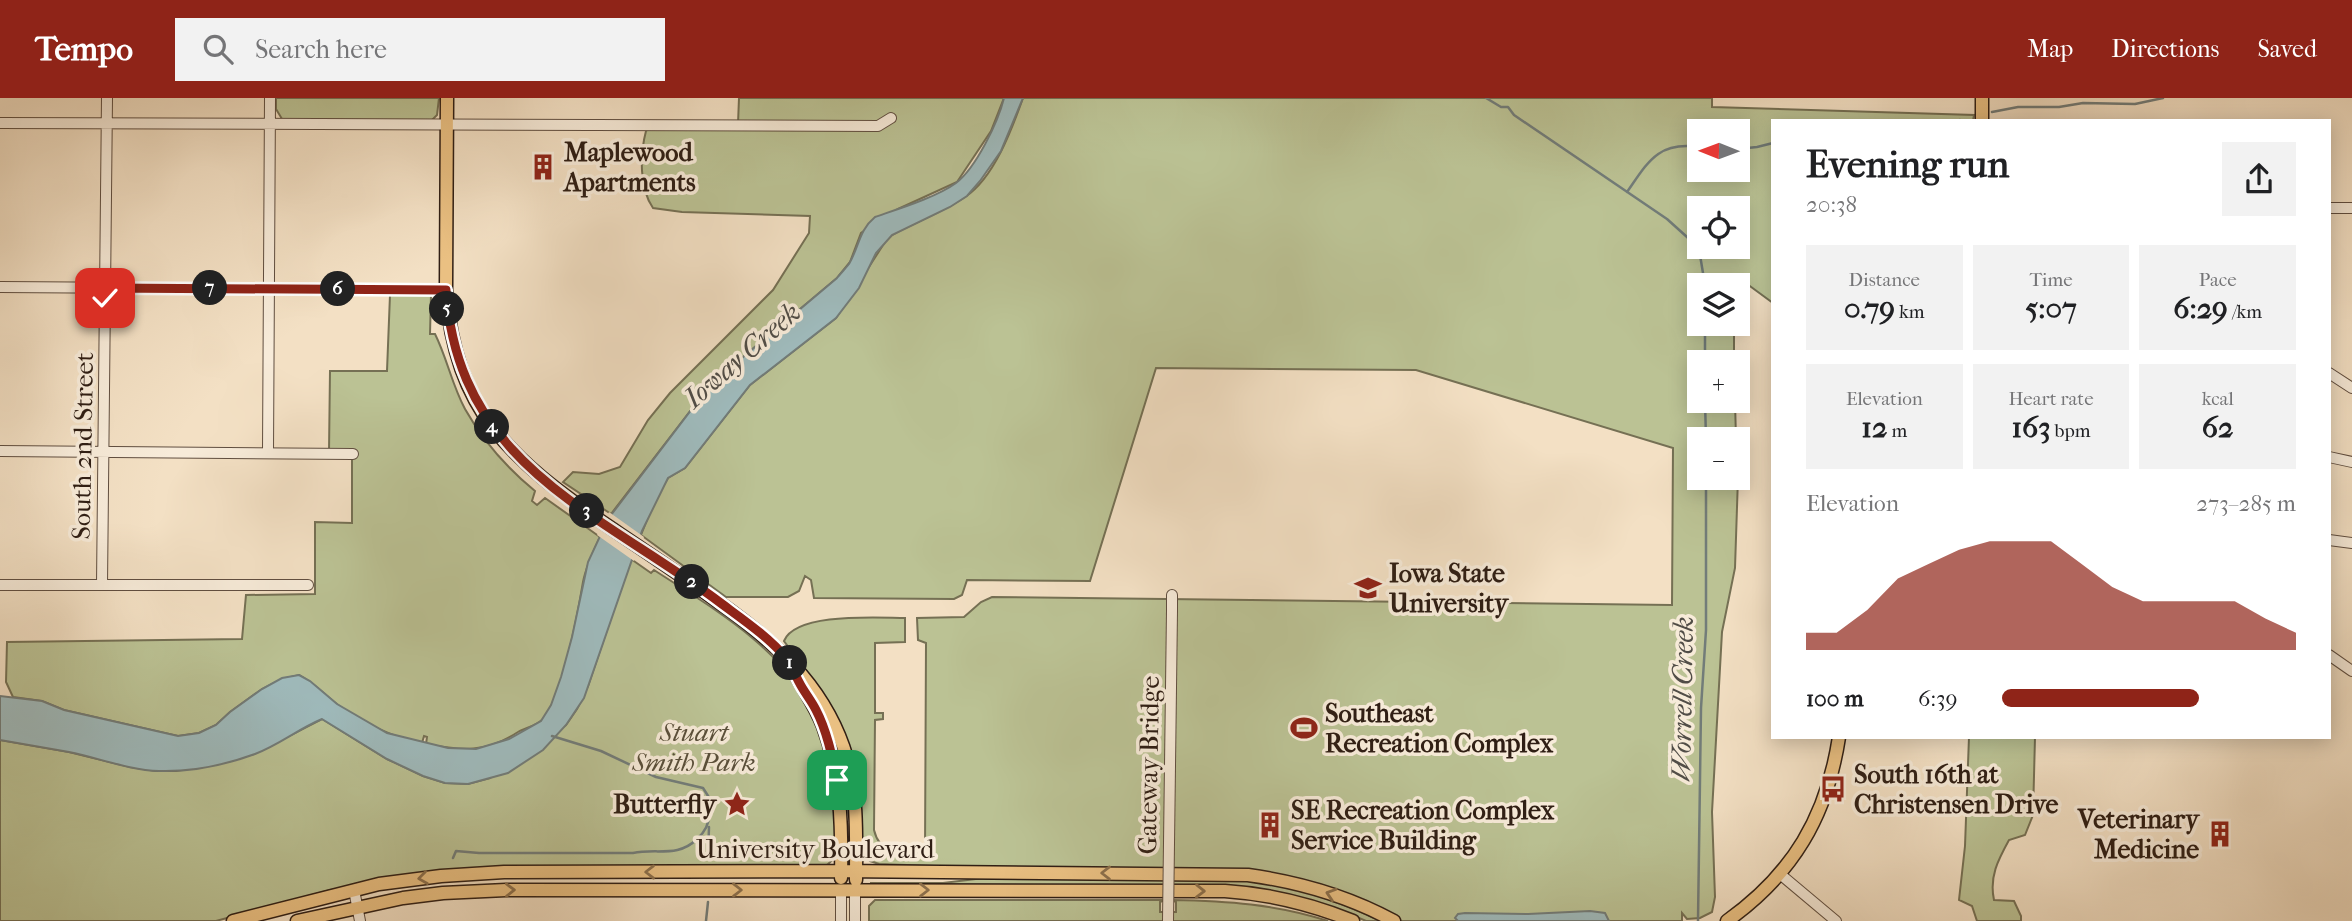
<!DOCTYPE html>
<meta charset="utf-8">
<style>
:root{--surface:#fff;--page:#f2f2f2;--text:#202124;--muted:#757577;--accent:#8f2418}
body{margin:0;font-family:"IM FELL French Canon",serif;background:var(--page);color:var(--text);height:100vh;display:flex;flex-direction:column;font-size:26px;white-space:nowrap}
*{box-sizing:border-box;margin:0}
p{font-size:23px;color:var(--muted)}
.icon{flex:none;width:38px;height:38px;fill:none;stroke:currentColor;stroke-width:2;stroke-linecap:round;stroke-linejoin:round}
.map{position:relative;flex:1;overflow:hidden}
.panel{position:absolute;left:1771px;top:21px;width:560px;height:620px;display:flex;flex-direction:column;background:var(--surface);border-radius:0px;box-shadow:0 4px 18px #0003}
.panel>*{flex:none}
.needle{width:46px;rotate:271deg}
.controls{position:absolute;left:1687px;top:21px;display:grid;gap:14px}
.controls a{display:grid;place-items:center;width:63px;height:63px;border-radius:0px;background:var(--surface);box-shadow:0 4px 18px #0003;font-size:35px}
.pin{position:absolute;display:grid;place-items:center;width:60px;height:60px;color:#fff;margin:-30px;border-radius:14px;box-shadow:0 4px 10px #0006}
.km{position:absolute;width:35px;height:35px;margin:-18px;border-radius:50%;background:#222;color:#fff;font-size:19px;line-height:35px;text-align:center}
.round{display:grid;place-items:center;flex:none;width:74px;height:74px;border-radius:0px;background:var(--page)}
.summary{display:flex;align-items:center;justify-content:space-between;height:119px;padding:0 35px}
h1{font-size:38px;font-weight:700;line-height:52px}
.figures{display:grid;grid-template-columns:repeat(3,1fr);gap:10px;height:119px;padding:7px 35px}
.figures div{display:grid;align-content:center;border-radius:0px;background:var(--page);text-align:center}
.figures b{font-size:30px;font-weight:700}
.figures small{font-size:19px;font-weight:400}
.figures p{font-size:19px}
.chart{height:196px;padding:14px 35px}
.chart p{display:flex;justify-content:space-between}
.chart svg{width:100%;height:126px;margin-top:7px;fill:var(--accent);opacity:.7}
ul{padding:0 35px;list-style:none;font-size:23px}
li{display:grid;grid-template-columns:112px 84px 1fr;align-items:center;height:52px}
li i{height:18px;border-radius:9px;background:var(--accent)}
header{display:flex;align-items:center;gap:42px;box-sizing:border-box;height:98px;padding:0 35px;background:var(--accent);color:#fff}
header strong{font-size:33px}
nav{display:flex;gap:38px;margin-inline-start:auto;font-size:24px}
.search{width:490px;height:63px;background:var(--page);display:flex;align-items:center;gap:18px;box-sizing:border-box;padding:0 24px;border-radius:0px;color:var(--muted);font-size:26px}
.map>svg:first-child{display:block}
</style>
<header>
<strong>Tempo</strong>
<div class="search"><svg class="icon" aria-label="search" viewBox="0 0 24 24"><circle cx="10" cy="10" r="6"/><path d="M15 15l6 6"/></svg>Search here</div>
<nav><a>Map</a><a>Directions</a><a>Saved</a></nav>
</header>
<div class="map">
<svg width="2352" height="823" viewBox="0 0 2352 823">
<rect width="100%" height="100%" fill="#f3e0c4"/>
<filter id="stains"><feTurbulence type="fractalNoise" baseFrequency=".00286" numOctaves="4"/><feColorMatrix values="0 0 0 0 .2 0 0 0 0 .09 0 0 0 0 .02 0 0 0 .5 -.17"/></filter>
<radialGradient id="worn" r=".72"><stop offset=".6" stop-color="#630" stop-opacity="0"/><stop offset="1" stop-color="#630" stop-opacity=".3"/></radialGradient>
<path fill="#bbc294" stroke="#757054" stroke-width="2" fill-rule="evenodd" d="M276,0H439L437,17L432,22H286L282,21L276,11Z
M739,0H1004L991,33L957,84L898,111L861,135L850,164L837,180L711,286L611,416L563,384L573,374L599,376L620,369L648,322L670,295L773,192L809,135L810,118L682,114L653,110C639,90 640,56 646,33L648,31L738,26Z
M1023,0H1712V9L1974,17L1973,23H1773V205L1743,183L1738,188L1699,187V226H1734V264H1699V303H1735L1736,341H1699V380L1738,379L1735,470L1722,534L1712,714L1715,799L1712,814L1700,820L1687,821L1682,815V823H1401L1366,804L1297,781L879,766L870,763L871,760L866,755L862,756L860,716L822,595L784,543C796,514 878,520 905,520V544L875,545V615H883V621L875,622L874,732C880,758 902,755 925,755L926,545L918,542L917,520L964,519L981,504L992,499L1672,507L1673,350L1416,272L1156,270L1090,483L967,482L962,497L954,501L814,500L811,482L805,478L799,493L788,499H726L641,437L654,404L668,380L685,370L750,287L836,220L885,144L892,137C916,124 943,114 965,99C994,80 1012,31 1023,0ZM1699,33H1738V72H1699ZM1699,110H1738V149H1699Z
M390,197H431L430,236H435C447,260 452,287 465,311C483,343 507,370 535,393L532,403L537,407L545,400L600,439C593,454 586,468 583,484C578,514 562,602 542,622C536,628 525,630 518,634C486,655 462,653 426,646L427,639L424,638L422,645C392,639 363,625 338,607C325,597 314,585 299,577L282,581L262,591L230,614L216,627L199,635L178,638L64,612L42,603L13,599L6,584L7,544L242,541L246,497L315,496V424L352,425V356L329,354L330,273H387Z
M631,461L651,475L654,472C714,511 782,549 815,617C818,625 820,634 822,643C829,672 834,691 835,721C836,739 842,759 824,769L487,770L330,792L216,823H0V642L69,654L130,669L156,673H176L213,667L254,656L322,621L387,661L423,678L445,685L468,686L490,680L566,627L577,611L588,588Z
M1969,639H2035L2033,717L2025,737L2009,742C1998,762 1989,779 1994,802L2014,803L2021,818V823H1977L1972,808L1959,802L1965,748Z
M984,780L1165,781V788L871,787V785H943Z
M1172,781C1197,781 1223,781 1248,783C1295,787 1339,804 1381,823H1366L1343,813L1172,788Z
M875,802H1165L1160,804V814H1164V823H869V808Z
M1172,802C1226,803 1276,806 1328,823H1172V814H1176V804Z"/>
<path fill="#9fbbbd" stroke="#727c79" stroke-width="2" d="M1004,0H1023L1001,53L980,83L967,98L950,109L892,137L876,155L859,190L836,220L750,287L685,370L668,380L642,433L584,600L566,627L543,652L508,675L468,686L445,685L423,678L387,661L322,621C298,631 279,647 255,656C225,667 191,674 159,673C129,672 99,660 69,654C46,650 23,646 0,642V598L42,603L64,612L178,638L199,635L216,627L230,614L262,591L282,580L299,577L310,583L337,606L387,635L448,650L476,651L509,641L541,623L551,607L561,579L572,539L588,464L608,421L711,286L837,180C841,175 845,171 849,166C859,149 859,132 875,119C898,111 937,99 956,85C976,70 998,24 1004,0Z
M1590,813L1605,815L1609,823H1458L1455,820L1458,816L1465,815L1528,816Z"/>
<path fill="#f3e0c4" d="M609,414L644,439L634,463L597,437Z"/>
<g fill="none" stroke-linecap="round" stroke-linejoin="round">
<path stroke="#727c79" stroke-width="2.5" d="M1486,0L1501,9H1508L1514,17L1667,121L1687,139L1697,149L1700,157L1705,187
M1992,14L2018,9H2059L2083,5L2135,6L2163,0
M1956,23L1960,22
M1738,51L1757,49L1773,45
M1627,94C1648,64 1658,43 1699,49
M1705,226V264
M1705,303L1706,341
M552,638L601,653L656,679L703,690L710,701V705
M453,760L456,753L479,755H633C656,750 678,760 697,741C705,734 709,727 709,717
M708,760L709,729
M706,823L708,804
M1698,823L1701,610L1706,532V380"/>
<g stroke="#604e40" stroke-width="12">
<path id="minor" d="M0,25L878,28L891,20
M2329,110H2352
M0,189L446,192
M2329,275L2352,290
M0,353L353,356
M268,354L270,0
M2329,359L2352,364
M2329,442L2352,445
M0,487H308
M102,487L107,0
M1172,512V497
M2329,557L2352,573
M1780,776L1836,823
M354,792L360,823
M841,823V792
M855,823V792"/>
</g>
<g stroke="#2f1e14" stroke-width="15">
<path id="major" d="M447,0L446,192C455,314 511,361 605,426C648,455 690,483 731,513C784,552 828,595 847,660C858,699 856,742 856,782
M1982,23V0
M792,570C802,590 815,607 823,628C841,676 842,729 841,780
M233,823L379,786L441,778L504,774L841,773L1248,777C1299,784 1348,798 1394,823
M297,823L403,800L443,795L506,792L1225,793C1271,796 1311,806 1353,823
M1727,823C1793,776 1827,718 1839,639"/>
</g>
<use href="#minor" stroke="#f7ebd9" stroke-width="10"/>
<use href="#major" stroke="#eac082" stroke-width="12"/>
<g stroke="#604e40" stroke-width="12" stroke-linecap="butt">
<path id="minor-bridge" d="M1168,823L1172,512"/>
</g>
<use href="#minor-bridge" stroke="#f7ebd9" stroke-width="10"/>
</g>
<defs><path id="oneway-chevron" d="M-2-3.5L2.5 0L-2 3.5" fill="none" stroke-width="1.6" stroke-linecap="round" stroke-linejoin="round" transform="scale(1.75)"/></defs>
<g stroke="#8c6f4b">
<use href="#oneway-chevron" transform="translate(650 774) rotate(180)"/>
<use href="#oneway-chevron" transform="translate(1106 775) rotate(180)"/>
<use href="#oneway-chevron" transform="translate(423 780) rotate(172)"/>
<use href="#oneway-chevron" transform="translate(510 792) rotate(-1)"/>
<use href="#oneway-chevron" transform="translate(737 792)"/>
<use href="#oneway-chevron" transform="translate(924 792)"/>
<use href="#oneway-chevron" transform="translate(1200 793) rotate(1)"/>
<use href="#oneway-chevron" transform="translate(1331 796) rotate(-162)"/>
</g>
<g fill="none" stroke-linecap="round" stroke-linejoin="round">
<g stroke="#fff" stroke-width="14">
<path id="route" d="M105,200V190L446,192C458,365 591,410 714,500C739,519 767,537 787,561C792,568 795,577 799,584C804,594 811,602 816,612C827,633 832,658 837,682"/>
</g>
<use href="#route" stroke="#8f2418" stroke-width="9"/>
</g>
<defs>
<g id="building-bare" transform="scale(2.1)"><path d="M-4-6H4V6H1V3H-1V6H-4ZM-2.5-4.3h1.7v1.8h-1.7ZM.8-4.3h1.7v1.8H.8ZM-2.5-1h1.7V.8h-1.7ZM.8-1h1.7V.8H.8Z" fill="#8f2418" stroke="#f7ebd9" stroke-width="2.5" paint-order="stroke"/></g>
<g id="university-bare" transform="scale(2.1)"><path d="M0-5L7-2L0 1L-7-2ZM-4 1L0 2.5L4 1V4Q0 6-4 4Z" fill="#8f2418" stroke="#f7ebd9" stroke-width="2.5" paint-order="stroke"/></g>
<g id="stadium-bare" transform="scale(2.1)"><path d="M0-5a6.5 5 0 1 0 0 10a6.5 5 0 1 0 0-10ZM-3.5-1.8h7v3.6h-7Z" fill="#8f2418" stroke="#f7ebd9" stroke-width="2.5" paint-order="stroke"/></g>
<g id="bus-bare" transform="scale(2.1)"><path d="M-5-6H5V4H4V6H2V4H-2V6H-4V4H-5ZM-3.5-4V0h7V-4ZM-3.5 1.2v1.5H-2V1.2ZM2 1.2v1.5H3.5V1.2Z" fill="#8f2418" stroke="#f7ebd9" stroke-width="2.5" paint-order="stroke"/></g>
<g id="sight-bare" transform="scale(2.1)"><path d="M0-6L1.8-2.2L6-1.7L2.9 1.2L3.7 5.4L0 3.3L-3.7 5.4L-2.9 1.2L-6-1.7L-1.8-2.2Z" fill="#8f2418" stroke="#f7ebd9" stroke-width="2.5" paint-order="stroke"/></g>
</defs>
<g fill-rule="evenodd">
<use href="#building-bare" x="543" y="69"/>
<use href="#university-bare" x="1368" y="490"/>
<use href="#stadium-bare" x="1304" y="630"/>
<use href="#bus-bare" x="1833" y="691"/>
<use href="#sight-bare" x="737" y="706"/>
<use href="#building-bare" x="1270" y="727"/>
<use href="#building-bare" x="2220" y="736"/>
</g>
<g text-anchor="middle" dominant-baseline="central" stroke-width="7" stroke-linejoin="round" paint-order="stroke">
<g font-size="26" font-weight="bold" fill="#2f1e14" stroke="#f7ebd9" text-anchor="start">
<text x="564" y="54">Maplewood<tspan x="564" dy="30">Apartments</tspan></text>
<text x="1389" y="475">Iowa State<tspan x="1389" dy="30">University</tspan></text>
<text x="1325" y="615">Southeast<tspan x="1325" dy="30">Recreation Complex</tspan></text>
<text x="1854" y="676">South 16th at<tspan x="1854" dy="30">Christensen Drive</tspan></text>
<text x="716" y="706" text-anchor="end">Butterfly</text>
<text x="1291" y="712">SE Recreation Complex<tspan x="1291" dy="30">Service Building</tspan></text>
<text x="2199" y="721" text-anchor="end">Veterinary<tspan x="2199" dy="30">Medicine</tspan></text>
</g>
<g font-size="26" fill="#2f1e14" stroke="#f7ebd9">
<text transform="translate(83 348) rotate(-89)">South 2nd Street</text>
<text transform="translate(1149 667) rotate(-89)">Gateway Bridge</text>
<text x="815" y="751">University Boulevard</text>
</g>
<g font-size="26" font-style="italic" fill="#594f3a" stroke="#f7ebd9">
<text x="694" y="634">Stuart<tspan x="694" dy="30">Smith Park</tspan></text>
</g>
<g font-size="28" font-style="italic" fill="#514d47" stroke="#f7ebd9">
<text transform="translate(742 257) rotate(-41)">Ioway Creek</text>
<text transform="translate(1682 601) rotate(-89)">Worrell Creek</text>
</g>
</g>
<rect width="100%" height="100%" filter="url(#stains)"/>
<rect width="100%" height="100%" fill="url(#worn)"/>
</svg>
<div class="controls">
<a><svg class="needle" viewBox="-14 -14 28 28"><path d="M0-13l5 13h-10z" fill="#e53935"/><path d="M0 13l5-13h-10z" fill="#757577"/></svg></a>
<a><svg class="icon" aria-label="locate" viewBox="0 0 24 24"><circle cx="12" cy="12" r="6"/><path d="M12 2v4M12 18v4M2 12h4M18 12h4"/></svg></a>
<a><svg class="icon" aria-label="layers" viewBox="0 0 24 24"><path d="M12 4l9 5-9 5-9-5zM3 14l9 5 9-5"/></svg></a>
<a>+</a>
<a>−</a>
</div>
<div class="pin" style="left:837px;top:682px;background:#1e9e55"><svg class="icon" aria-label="arrive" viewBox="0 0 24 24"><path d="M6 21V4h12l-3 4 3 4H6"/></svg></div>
<div class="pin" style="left:105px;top:200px;background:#d93025"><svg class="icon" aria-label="check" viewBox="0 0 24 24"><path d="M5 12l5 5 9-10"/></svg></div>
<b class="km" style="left:790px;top:565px">1</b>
<b class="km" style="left:692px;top:484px">2</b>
<b class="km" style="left:587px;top:413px">3</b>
<b class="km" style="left:492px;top:329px">4</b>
<b class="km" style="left:447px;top:211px">5</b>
<b class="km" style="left:338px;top:191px">6</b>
<b class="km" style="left:210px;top:190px">7</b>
<section class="panel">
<div class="summary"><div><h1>Evening run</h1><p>20:38</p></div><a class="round"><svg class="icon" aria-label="share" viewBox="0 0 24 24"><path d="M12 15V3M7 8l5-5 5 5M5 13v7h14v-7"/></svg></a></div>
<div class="figures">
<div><p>Distance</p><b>0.79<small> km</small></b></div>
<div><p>Time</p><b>5:07</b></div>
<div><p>Pace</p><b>6:29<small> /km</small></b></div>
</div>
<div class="figures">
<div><p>Elevation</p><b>12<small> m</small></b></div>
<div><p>Heart rate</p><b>163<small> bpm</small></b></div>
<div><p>kcal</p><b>62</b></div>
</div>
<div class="chart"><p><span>Elevation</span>273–285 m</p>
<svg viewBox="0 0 160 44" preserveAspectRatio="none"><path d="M0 44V38L10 38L20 30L30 19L40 14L50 9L60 6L70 6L80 6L90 14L100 22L110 27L120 27L130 27L140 27L150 33L160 38V44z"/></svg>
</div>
<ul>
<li><b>100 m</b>6:39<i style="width:67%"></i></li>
</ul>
</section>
</div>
